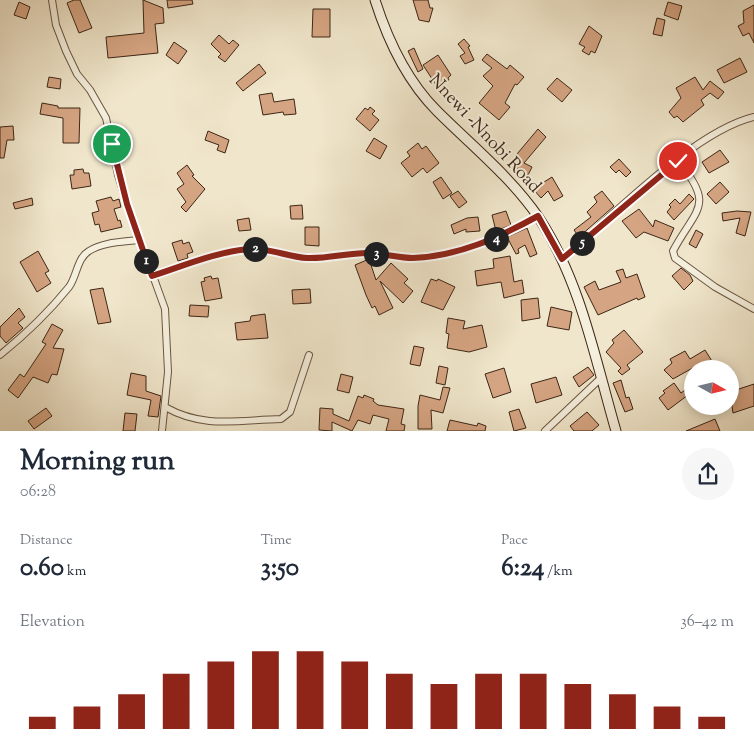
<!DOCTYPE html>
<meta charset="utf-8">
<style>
:root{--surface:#fff;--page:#f6f6f7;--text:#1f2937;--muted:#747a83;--accent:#8f2418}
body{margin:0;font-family:"Sorts Mill Goudy",serif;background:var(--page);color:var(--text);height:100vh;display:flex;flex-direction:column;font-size:19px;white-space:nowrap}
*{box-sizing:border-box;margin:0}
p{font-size:16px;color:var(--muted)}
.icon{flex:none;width:28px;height:28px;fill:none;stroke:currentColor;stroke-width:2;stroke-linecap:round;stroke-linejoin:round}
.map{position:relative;height:431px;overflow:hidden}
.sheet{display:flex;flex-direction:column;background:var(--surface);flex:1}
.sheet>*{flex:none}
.needle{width:32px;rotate:98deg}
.tools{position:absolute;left:684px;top:360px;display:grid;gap:10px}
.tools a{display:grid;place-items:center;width:55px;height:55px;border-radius:50%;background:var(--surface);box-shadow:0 2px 12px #0003;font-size:25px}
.pin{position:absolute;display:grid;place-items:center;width:42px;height:42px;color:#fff;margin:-21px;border:2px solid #fff;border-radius:50%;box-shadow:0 1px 5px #0007}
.km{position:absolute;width:25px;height:25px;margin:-12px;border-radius:50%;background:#222;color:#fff;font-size:14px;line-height:25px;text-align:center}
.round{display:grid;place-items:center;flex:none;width:52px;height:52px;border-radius:26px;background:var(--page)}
.overview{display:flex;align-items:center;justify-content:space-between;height:85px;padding:0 20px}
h1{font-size:28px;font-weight:800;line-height:38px}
.metrics{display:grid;grid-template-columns:repeat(3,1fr);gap:8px;height:85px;padding:5px 20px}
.metrics div{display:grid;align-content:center}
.metrics b{font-size:25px;font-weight:800}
.metrics small{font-size:14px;font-weight:400}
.metrics p{font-size:14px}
.chart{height:140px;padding:10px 20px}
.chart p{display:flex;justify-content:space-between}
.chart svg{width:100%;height:90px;margin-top:5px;stroke:var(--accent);stroke-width:6}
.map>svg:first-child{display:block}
</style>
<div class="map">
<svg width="754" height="431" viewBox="0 0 754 431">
<rect width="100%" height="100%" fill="#f0e6cb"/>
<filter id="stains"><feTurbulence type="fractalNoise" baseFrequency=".004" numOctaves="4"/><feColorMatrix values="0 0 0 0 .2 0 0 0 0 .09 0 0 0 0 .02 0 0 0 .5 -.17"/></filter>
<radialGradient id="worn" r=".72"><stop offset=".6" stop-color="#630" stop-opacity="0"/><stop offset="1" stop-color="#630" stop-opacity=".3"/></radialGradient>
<path fill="#d5a482" stroke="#3d2615" d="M74,0H80L92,28L79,33L67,3Z
M143,0L163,8L164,23L155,24L158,53L108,58L106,37L144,33Z
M167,0H192L193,4L168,8Z
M413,0H428L430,8H433L429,22L419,20Z
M19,2L30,7L26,19L14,15Z
M668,2L682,6L678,20L664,15Z
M754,5V43L749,33L743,36L738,26L744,23L743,11Z
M313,9H330V37H312Z
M657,18L665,20L662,36L653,34Z
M589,26L602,36L595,53L591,51L589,55L582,51L585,47L579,44Z
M219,35L229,44L233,40L239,45L225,62L218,57L221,54L211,44Z
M464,39L470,46L468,47L474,60L465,64L460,56L465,53L458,44Z
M174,42L187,51L178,64L166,55Z
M414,48L423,69L418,72L408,51Z
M487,54L507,69L510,65L524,77L517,85L515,84L505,103L510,107L499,120L479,103L493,86L483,76L492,68L482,60Z
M438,55L451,75L448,78L449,80L440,86L439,84L436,85L423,65Z
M740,58L747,72L724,83L717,70Z
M259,64L266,73L243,91L236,83Z
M49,77L61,79L60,89L47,87Z
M695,77L703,90L710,81L724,92L718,99L710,93L701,100L704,105L683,122L677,116L674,118L669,112L681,98L676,88Z
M557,78L572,90L562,102L547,89Z
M272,93L274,102L294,99L296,114L284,115L283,112L263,115L259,95Z
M42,103L58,106V108H80L79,143H63V118L40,114Z
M370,107L375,111L372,114L379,120L370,131L356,119L365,108L368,110Z
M13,126L14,140H7L4,158H0V127Z
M538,129L546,137L524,163L532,167L528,175L512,166L517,154Z
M208,131L229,140L225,153L217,150L219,145L205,140Z
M374,138L387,146L380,159L366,151Z
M418,143L422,149L426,146L439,163L427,173L423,168L412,177L401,163L410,156L407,152Z
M720,150L729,162L709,173L702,162Z
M619,159L631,172L626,177L619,170L616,173L610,167Z
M187,165L194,175L192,176L205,189L186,212L181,207L186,202L177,189L184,184L177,173Z
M83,169L84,173H89L91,186L72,189L70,175H74V170Z
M441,177L452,193L443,199L433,182Z
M552,177L563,196L554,201L548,191L541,198L533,189Z
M720,182L729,192L716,204L707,194Z
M458,191L467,202L459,208L450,196Z
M602,191L614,206L579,237L574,230L591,217L587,212L597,202L594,197Z
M689,194L694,199L674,220L667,212L671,207L669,205L675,199L680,204Z
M111,197L113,201L119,199L121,207L114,209L118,221L120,220L122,227L101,232L99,224L95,225L92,213L99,211L96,201Z
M32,198L33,205L15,209L13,203Z
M302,205L303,219H291L290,206Z
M639,209L653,227L655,220L674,228L668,241L644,232L636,238L622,221Z
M506,211L511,225L496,231L492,215Z
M737,211L751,212L745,236L736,233L740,218L723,221L722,213Z
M478,217L480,231L466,232V229L454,234L451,225L467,218Z
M249,218L251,230L239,231L237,220Z
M305,227H319V246L305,245Z
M527,228L537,254L530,257L525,245L518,249L519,253L516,254L507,237Z
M696,230L703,234L696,248L689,244Z
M182,240L183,244L189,242L193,252L187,254L188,258L178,261L172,243Z
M38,251L49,271L45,273L51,283L37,292L20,262Z
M510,256L514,282L522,280L524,293L504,298L501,282L477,286L475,271L494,268L493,259Z
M369,259L376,280L391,263L408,279L404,283L413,291L403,303L380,281L393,308L379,315L375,306L372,308L366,295L355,265Z
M681,268L690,275L693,281L684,290L672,276Z
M623,269L626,278L637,274L645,297L638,300L637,298L598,315L584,287L595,281L599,290L621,282L616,271Z
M211,276L212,279L218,278L222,298L205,301L201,282L205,281L204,278Z
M431,279L437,281L438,279L455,287L443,310L421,302Z
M103,288L111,322L98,324L90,290Z
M310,289L311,303L293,304L292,290Z
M538,298L540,318L522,321L521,300Z
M190,305L209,306L208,317L189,316Z
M551,307L572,312L569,330L547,326Z
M19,308L25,317L18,323L23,328L6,343L0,336V327Z
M265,314L268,338L237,340L235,323L250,321L251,316Z
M448,318L465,321L463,329L482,325L487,347L469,352L447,348L449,334L446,333Z
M52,324L63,330L53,348L64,349L57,375L52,374L48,383L33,377L18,398L8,390L20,374L24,377L46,344L42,342Z
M624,330L643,352L627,365L630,369L622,375L618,371L621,368L606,352L614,343L612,340Z
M414,346L424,348L420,366L410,364Z
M705,350L715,366L709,369H700L698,365L673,379L664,370L672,363L670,359L685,351L690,359Z
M439,366L448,368L445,385L436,383Z
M588,367L594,375L579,387L573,377Z
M504,368L511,392L493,398L485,374Z
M131,373L146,376V391L161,396L158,417L148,416L151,400L127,395Z
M341,374L353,377L349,393L337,390Z
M556,377L562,395L536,403L531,384Z
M621,380L626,398L629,397L633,409L625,412L613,383Z
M674,383L681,393L692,385V392L668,410L659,398L665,393L663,391Z
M754,384V406L733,413L730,392Z
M443,387L450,388L443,413L431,410L432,429H418V406L420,395L440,400Z
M364,395L374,399L373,401L378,405L404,409L401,424L405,425L404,431H386L389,419L373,415L370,424L358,420L352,431L332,422V431L319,430L320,408L333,409V414L349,421L358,396L363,398Z
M46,408L52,416L34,429L28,421Z
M519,409L526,428L514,431L509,412Z
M587,412L599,425L592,431H574L570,426Z
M125,413L137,414L135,431H123Z
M715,419L720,431H686Z
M450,420L477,426L478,423L486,426L485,431H447Z"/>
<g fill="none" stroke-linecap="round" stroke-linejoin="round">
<g stroke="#6a5642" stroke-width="8">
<path id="minor" d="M52,0L56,25L66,51L77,74L90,90L106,118L118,175L127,204L165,309L168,372L162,431
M678,161C716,206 696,208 673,251L675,258L715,287L754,309
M562,259C611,218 694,131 754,117
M152,276C183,266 218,251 251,249C270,248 288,257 307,258C327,259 347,253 367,253C382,253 398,258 413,258C459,256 498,238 538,216
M0,355C26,334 48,313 69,287C77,276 77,258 89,251C103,242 123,242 138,240
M165,407C204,429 238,420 281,419L290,412L309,355
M545,431L601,378"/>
</g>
<g stroke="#3d2615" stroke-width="11">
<path id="secondary" d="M375,0C388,41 406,80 437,111C472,146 511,177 539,218C581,282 595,359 616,431"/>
</g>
<use href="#minor" stroke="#f5efdd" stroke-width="6"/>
<use href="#secondary" stroke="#f5efdd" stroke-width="9"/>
</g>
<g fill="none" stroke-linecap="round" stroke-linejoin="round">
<g stroke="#fff" stroke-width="10">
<path id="route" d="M112,144L127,204L152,276C183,266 218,251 251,249C270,248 288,257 307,258C327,259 347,253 367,253C382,253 398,258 413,258C459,256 498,238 538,216L562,259L678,161"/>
</g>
<use href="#route" stroke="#8f2418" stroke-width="6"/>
</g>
<g text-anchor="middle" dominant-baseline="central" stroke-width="4" stroke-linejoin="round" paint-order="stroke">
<g font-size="18" fill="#3d2615" stroke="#f5efdd">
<text transform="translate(484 134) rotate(47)">Nnewi -Nnobi Road</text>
</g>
</g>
<rect width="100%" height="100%" filter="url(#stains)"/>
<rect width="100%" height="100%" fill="url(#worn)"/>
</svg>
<div class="tools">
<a><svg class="needle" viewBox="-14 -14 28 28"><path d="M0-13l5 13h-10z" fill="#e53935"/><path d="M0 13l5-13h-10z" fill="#747a83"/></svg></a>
</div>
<div class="pin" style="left:112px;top:144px;background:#1e9e55"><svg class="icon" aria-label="arrive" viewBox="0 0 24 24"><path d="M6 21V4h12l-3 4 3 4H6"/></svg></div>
<div class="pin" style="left:678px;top:161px;background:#d93025"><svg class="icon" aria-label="check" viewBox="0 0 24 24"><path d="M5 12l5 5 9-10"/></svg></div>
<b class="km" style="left:146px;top:261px">1</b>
<b class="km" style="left:255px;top:249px">2</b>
<b class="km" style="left:376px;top:254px">3</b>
<b class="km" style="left:496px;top:239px">4</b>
<b class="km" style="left:582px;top:243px">5</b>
</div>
<section class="sheet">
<div class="overview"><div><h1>Morning run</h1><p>06:28</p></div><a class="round"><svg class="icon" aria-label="share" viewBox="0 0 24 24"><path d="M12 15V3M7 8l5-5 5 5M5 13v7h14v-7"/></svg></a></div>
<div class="metrics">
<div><p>Distance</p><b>0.60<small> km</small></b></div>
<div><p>Time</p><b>3:50</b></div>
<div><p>Pace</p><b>6:24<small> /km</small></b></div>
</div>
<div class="chart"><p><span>Elevation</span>36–42 m</p>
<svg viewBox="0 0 160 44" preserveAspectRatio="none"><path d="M5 44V38M15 44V33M25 44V27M35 44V17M45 44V11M55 44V6M65 44V6M75 44V11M85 44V17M95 44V22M105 44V17M115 44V17M125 44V22M135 44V27M145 44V33M155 44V38"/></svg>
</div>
</section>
